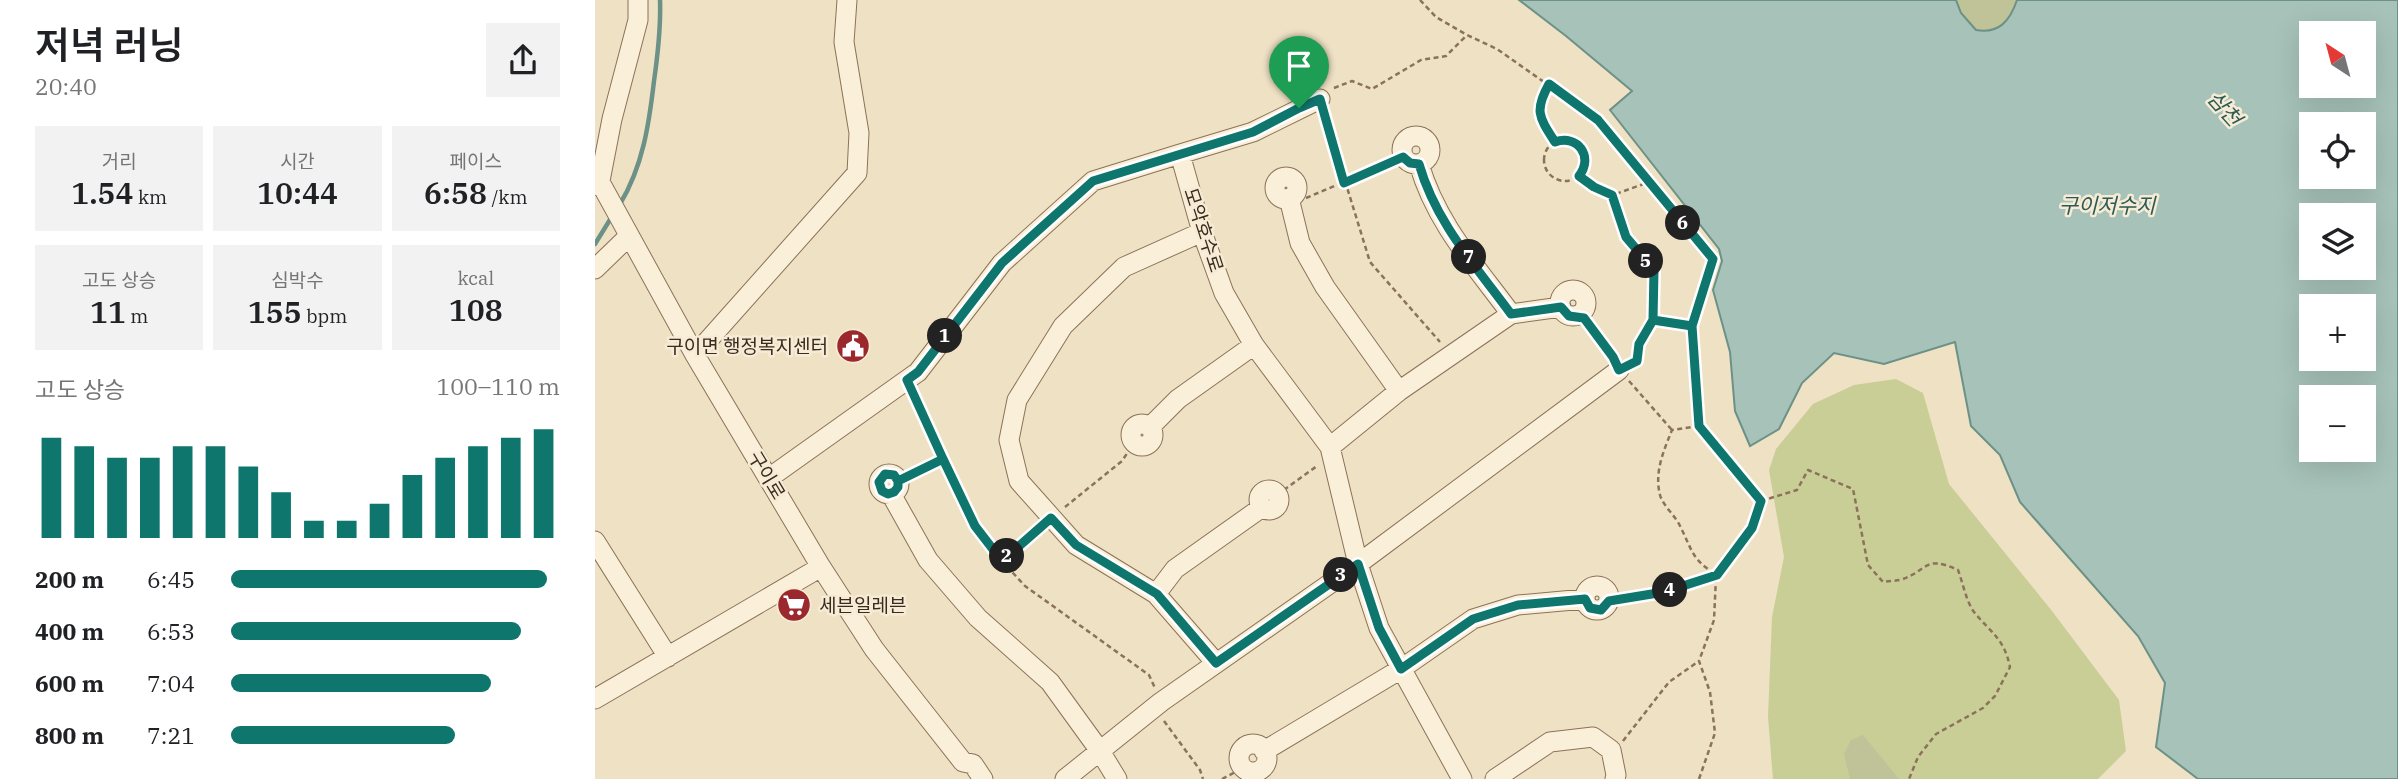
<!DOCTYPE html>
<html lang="ko">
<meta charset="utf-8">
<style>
:root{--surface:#fff;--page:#f2f2f2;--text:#202124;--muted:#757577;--accent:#0f766e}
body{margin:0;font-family:"IBM Plex Serif","Noto Sans KR",serif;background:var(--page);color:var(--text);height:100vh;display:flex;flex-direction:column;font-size:26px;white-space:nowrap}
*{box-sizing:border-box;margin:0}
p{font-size:23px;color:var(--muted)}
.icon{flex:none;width:38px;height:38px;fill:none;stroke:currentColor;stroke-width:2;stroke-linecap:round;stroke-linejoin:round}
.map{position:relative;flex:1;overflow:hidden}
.side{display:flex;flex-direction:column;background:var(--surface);width:595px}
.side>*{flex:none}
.needle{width:46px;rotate:324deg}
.controls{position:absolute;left:1704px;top:21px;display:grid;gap:14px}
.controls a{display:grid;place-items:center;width:77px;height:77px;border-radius:0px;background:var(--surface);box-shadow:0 7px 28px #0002;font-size:35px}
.pin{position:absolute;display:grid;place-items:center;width:60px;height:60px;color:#fff;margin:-72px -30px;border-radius:50% 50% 50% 0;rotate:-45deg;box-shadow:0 0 7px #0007}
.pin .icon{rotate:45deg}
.km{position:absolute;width:35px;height:35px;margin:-18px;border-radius:50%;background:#222;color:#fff;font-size:19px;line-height:35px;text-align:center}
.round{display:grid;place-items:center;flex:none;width:74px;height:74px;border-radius:0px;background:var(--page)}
.headline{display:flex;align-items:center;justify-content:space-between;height:119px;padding:0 35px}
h1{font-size:38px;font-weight:600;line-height:52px}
.metrics{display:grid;grid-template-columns:repeat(3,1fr);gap:10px;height:119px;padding:7px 35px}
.metrics div{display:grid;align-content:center;border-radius:0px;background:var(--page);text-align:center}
.metrics b{font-size:30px;font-weight:600}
.metrics small{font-size:19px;font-weight:400}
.metrics p{font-size:19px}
.chart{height:196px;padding:14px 35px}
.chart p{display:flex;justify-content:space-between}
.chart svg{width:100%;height:126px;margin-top:7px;stroke:var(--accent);stroke-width:6}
ul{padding:0 35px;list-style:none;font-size:23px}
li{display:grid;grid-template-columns:112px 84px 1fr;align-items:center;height:52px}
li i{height:18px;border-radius:9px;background:var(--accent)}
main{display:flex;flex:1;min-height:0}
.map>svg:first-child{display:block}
</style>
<main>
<section class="side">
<div class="headline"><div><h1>저녁 러닝</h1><p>20:40</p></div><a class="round"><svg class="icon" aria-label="share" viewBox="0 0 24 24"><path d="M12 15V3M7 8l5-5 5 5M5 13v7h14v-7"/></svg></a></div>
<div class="metrics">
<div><p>거리</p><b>1.54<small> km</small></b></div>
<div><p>시간</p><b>10:44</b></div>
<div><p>페이스</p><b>6:58<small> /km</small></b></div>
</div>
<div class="metrics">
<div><p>고도 상승</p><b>11<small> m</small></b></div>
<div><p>심박수</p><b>155<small> bpm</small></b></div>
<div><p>kcal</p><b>108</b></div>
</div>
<div class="chart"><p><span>고도 상승</span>100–110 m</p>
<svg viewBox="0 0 160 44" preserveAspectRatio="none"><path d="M5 44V9M15 44V12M25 44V16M35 44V16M45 44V12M55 44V12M65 44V19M75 44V28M85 44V38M95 44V38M105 44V32M115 44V22M125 44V16M135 44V12M145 44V9M155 44V6"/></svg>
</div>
<ul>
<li><b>200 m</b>6:45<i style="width:96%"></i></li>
<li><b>400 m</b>6:53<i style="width:88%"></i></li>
<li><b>600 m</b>7:04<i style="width:79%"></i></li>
<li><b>800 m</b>7:21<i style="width:68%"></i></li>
</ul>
</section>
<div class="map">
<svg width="1803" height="779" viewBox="0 0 1803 779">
<rect width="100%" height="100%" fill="#efe1c4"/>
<path fill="#c9ce97" d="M1301,379L1328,393L1354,484L1457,611L1524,700L1531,751L1503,779H1178L1173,717L1177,617L1189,557L1174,470L1181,449L1218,404L1259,385Z"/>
<path fill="#bfc397" d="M1361,0H1422V1C1414,21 1405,34 1381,30L1366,12Z
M1268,735L1304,779H1255L1249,754L1256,740Z"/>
<path fill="#a6c2b9" stroke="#6c9187" stroke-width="2" fill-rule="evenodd" d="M924,0H1361L1366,13L1381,30C1404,34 1415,21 1422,0H1803V779H1603L1561,747L1570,683L1543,636L1425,502L1405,455L1376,426L1360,342L1289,364L1239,353L1207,383L1184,429L1155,446L1140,411L1135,352L1118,290L1127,261L1124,249L1015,110L1037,91L971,36ZM1717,33H1769V86H1717ZM1717,124H1769V177H1717ZM1717,215H1769V268H1717ZM1717,306H1769V359H1717ZM1717,397H1769V450H1717Z"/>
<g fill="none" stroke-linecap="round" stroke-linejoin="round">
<path stroke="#6c9187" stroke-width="4.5" d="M25,204C48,166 54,124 59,81C63,53 66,27 65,0
M0,244L16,218"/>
<g stroke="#8b725a" stroke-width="21">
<path id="minor" d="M807 150a14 14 0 1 1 28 0a14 14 0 1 1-28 0Z
M585,154L658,132L725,99
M824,164C841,223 880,265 916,314L966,307
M0,173L100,355L226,567L279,649L368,762
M680 188a11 11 0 1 1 22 0a11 11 0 1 1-22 0Z
M4,186L17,119L43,20V0
M694,198L705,243L730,287L804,391
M607,232L529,267L468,326L422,400L414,440L424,481L481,545L561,594L621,663
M0,269L34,236
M965 303a13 13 0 1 1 26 0a13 13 0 1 1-26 0Z
M100,355L262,173L264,133L249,42L252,0
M536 435a11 11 0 1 1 22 0a11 11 0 1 1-22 0Z
M555,427L583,399L659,345
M735,447L804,391L916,314
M284 484a10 10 0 1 1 20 0a10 10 0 1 1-20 0Z
M174,478L323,372L407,263L498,181L585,154L607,232L629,293L659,345L735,447L763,564L784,628L867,779
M664 500a10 10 0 1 1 20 0a10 10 0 1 1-20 0Z
M296,494L333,560L383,618L455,682L505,751L522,779
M0,541L73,657
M990 598a12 12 0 1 1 24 0a12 12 0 1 1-24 0Z
M561,594L580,569L666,508
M0,699L226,567
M644 758a14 14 0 1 1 28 0a14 14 0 1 1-28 0Z
M669,751L806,669L878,619L923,605L990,599
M368,762L378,764L388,779
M470,779L566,702L763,564L1024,370
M900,779L955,742L998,737L1016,750L1021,775L1020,779"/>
</g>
<path stroke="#8b725a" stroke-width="2.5" stroke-dasharray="5 3.5" stroke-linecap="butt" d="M825,0L841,17L872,35L902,49L1003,120L1118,259L1097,326L1104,426L1166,501
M953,85C939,111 945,118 960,142
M739,88L757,81L777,89L826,60L851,56L872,35
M730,116L775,262L845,342
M949 160a21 21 0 1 1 42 0a21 21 0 1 1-42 0Z
M984,176L999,187L1018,195L1054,182
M1018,195L1031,237L1059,270L1058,320L1044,344L1043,361L1040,362
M711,198L808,157
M983,315L989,318L1016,355
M1058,320L1096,326
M1034,381L1077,430
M320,395L380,526L407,561L430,586L554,675L560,688
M1104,426L1077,430C1069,450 1059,472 1065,495C1068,506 1081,516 1086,528C1098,552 1097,560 1122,575
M306,479L348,460
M682,495L722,466
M1166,501L1202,490L1213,470L1258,489L1273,565L1288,582C1294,581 1300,581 1305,580C1334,571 1328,554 1363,570C1368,583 1371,601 1379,612C1396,633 1409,638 1415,667L1400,696L1388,708L1341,734L1323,757L1314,779
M470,507L527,461L539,443
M407,561L444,529
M1014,601L1069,592L1122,575
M569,721L605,770L608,779
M1028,741L1074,682L1104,661
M627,779L648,768
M1104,779L1120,733L1115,692L1104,661L1119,620L1121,577L1157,528L1166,502"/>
<use href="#minor" stroke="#faefd8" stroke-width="19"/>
</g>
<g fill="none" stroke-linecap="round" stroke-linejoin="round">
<g stroke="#fff" stroke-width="14">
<path id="route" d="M704,108L658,132L498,181L407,263L323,372L312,380L348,459L303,481L299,475L290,474L284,482L287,491L293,494L299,492L303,487V481L348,459L380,526L407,561L456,518L481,545L562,594L621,663L763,564L784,628L806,669L878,619L923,605L990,599L995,608L1006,610L1014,601L1069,592L1122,575L1157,528L1166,501L1104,426L1097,326L1058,320L1059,270L1031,237L1017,195L999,187L984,176C999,157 983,134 960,142C944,117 939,111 954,84L1003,120L1118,259L1097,326L1058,320L1044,344L1042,361L1024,370L1018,357L989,318L974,316L966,307L916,314C880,265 841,223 824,164L815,163L808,157L749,183L725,99L704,108"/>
</g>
<use href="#route" stroke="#0f766e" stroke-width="9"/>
</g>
<defs>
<g id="civic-disc" transform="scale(1.75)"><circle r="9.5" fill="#9b282c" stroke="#f6ebd4"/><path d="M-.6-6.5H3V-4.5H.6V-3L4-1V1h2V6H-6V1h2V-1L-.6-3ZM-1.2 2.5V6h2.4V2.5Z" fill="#fff"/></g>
<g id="supermarket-disc" transform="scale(1.75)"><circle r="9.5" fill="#9b282c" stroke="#f6ebd4"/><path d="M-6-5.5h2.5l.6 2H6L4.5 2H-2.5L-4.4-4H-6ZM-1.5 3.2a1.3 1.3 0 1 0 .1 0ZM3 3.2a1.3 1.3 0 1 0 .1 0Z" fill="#fff"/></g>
</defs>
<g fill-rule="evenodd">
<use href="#civic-disc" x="258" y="346"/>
<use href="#supermarket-disc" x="199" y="605"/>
</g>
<g text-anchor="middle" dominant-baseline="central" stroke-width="5" stroke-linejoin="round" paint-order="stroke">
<g font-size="19" fill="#3a2b1e" stroke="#f6ebd4">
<text transform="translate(609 230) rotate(72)">모악호수로</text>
<text transform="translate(172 475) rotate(59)">구이로</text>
</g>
<g font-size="19" fill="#3a2b1e" stroke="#f6ebd4" text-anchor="end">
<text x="233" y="346">구이면 행정복지센터</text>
<text x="224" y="605" text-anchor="start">세븐일레븐</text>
</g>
<g font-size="21" font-style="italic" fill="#2d5a56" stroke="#f6ebd4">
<text transform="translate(1630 108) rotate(48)">삼천</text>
<text x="1512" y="205">구이저수지</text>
</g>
</g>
</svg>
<div class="controls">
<a><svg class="needle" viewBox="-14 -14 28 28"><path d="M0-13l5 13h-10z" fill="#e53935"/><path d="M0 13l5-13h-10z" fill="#757577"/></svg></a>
<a><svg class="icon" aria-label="locate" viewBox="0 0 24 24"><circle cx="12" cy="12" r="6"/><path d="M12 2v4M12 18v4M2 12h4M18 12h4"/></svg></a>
<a><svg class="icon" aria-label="layers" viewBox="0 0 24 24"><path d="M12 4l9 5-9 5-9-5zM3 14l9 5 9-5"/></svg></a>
<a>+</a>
<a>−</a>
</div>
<div class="pin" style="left:704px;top:108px;background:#1e9e55"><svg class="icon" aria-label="arrive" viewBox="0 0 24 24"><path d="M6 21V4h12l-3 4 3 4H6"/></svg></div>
<b class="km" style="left:350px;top:336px">1</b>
<b class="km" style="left:412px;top:556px">2</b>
<b class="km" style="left:746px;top:575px">3</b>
<b class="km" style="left:1075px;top:590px">4</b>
<b class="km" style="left:1051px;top:261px">5</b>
<b class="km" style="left:1088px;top:223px">6</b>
<b class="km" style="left:874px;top:257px">7</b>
</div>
</main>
